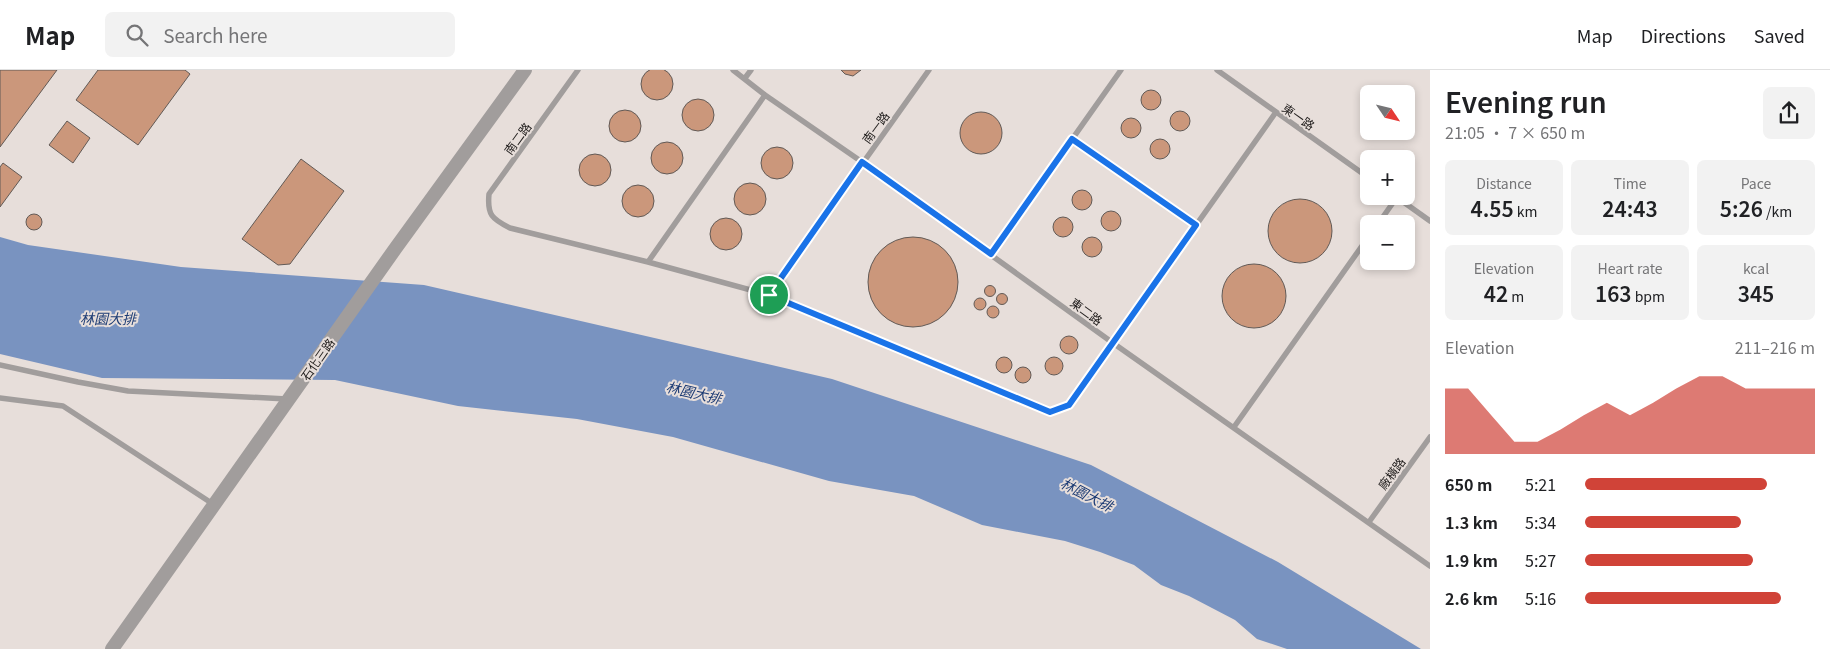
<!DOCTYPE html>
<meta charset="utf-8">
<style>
:root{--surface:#fff;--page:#f2f2f2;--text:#202124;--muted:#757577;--line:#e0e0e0;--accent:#d04338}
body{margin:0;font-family:Georgia,"Noto Sans TC",serif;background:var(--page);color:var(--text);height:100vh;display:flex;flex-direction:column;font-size:19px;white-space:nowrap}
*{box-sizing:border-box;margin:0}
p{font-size:16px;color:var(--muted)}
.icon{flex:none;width:28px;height:28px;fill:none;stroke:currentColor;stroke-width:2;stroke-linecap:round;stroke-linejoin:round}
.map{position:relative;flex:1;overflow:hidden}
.side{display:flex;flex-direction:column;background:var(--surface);width:400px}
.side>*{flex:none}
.needle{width:32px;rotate:125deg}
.controls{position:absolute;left:1360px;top:15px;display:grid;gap:10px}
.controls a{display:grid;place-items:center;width:55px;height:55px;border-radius:8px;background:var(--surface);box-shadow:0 2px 8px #0003;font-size:25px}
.pin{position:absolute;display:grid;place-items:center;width:42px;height:42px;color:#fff;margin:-21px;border:2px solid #fff;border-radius:50%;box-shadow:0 1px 5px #0007}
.round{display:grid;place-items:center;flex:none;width:52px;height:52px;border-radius:8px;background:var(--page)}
.headline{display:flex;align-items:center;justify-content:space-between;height:85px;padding:0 15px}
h1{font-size:28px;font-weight:600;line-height:38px}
.metrics{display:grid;grid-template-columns:repeat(3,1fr);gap:8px;height:85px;padding:5px 15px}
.metrics div{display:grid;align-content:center;border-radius:8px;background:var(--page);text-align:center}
.metrics b{font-size:21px;font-weight:600}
.metrics small{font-size:14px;font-weight:400}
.metrics p{font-size:14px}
.chart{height:140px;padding:10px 15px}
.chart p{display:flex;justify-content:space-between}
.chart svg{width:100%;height:90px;margin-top:5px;fill:var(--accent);opacity:.7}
ul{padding:0 15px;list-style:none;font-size:16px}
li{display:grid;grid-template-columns:80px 60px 1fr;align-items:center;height:38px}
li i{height:12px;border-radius:6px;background:var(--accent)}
header{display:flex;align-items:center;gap:30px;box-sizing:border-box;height:70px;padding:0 25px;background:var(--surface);border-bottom:1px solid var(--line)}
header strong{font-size:24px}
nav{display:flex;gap:28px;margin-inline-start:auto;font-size:18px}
.search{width:350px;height:45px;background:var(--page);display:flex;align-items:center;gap:12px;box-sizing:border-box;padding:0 18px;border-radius:8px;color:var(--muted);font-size:19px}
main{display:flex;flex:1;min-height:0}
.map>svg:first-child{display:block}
</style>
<header>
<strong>Map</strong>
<div class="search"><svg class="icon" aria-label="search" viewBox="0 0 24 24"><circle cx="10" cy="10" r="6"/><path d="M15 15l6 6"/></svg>Search here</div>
<nav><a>Map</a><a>Directions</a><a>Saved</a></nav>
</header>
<main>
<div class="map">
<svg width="1430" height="579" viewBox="0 0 1430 579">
<rect width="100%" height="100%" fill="#e7deda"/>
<path fill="#7993c0" d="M0,167L28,175L181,197L424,215L832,309L1091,395L1278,492L1421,579H1287L1257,569L1235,550L1189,526L1161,515L1134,495L1100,482L1065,471L982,455L914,426L829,411L673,367L577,349L458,336L335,310L102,308L0,284Z"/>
<path fill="#cb977b" stroke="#625a56" d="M641 14a16 16 0 1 1 32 0a16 16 0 1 1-32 0Z
M0,0H57L0,77Z
M98,0H185L190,4L138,75L76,30Z
M841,0H861L853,6L845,4Z
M1141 30a10 10 0 1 1 20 0a10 10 0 1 1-20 0Z
M682 45a16 16 0 1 1 32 0a16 16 0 1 1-32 0Z
M609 56a16 16 0 1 1 32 0a16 16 0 1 1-32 0Z
M1170 51a10 10 0 1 1 20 0a10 10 0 1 1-20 0Z
M960 63a21 21 0 1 1 42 0a21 21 0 1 1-42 0Z
M1121 58a10 10 0 1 1 20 0a10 10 0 1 1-20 0Z
M67,51L90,68L73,93L49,75Z
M1150 79a10 10 0 1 1 20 0a10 10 0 1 1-20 0Z
M651 88a16 16 0 1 1 32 0a16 16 0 1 1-32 0Z
M761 93a16 16 0 1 1 32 0a16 16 0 1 1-32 0Z
M579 100a16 16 0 1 1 32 0a16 16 0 1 1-32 0Z
M301,89L344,121L290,194L278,195L242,169Z
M3,93L22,107L0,137V97Z
M734 129a16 16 0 1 1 32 0a16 16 0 1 1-32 0Z
M622 131a16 16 0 1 1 32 0a16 16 0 1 1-32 0Z
M1072 130a10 10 0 1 1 20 0a10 10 0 1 1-20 0Z
M1268 161a32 32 0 1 1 64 0a32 32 0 1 1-64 0Z
M1101 151a10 10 0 1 1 20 0a10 10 0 1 1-20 0Z
M26 152a8 8 0 1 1 16 0a8 8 0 1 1-16 0Z
M1053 157a10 10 0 1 1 20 0a10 10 0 1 1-20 0Z
M710 164a16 16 0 1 1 32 0a16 16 0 1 1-32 0Z
M868 212a45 45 0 1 1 90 0a45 45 0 1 1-90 0Z
M1082 177a10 10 0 1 1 20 0a10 10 0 1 1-20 0Z
M1222 226a32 32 0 1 1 64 0a32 32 0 1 1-64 0Z
M984.5 221a5.5 5.5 0 1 1 11 0a5.5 5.5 0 1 1-11 0Z
M996.5 229a5.5 5.5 0 1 1 11 0a5.5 5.5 0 1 1-11 0Z
M974 234a6 6 0 1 1 12 0a6 6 0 1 1-12 0Z
M987 242a6 6 0 1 1 12 0a6 6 0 1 1-12 0Z
M1060 275a9 9 0 1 1 18 0a9 9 0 1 1-18 0Z
M1045 296a9 9 0 1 1 18 0a9 9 0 1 1-18 0Z
M996 295a8 8 0 1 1 16 0a8 8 0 1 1-16 0Z
M1015 305a8 8 0 1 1 16 0a8 8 0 1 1-16 0Z"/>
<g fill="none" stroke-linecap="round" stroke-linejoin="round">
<path stroke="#a19d9c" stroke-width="5.5" d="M578,0L489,124C487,145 492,149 510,158L648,192L769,225L1050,342L1069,335L1276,42
M733,0L765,25L862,92L1113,273L1430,496
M1217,0L1369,108
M745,8L751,0
M1072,69L1197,155
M1395,126L1430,151
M1378,154L1397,127
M991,184L1121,0
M648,192L765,25
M769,225L929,0
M0,295L78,312L128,321L287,329
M0,328L63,336L213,434
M1234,357L1369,166
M1369,452L1430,367"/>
<path stroke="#a19d9c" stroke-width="14" d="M112,579L395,179L525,0"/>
</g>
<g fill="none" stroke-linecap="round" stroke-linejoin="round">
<g stroke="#fff" stroke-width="10">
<path id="route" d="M1072,69L1196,155L1069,335L1050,342L769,225L862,92L991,184Z"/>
</g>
<use href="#route" stroke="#1a73e8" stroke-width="6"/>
</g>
<g text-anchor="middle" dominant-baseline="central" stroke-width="4" stroke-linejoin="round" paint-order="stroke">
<g font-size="12" fill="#1f1c1b" stroke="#e7deda">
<text transform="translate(1299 46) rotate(35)">東一路</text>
<text transform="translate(875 57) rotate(-54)">南一路</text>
<text transform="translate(517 68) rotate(-54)">南二路</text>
<text transform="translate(1087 241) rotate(36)">東二路</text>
<text transform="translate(317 289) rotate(-55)">石化三路</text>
<text transform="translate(1391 403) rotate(-54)">廠橫路</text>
</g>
<g font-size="14" font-style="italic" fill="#1c3b74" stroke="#e7deda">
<text x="108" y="248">林園大排</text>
<text transform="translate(694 322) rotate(13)">林園大排</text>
<text transform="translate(1087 424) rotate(27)">林園大排</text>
</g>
</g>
</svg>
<div class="controls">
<a><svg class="needle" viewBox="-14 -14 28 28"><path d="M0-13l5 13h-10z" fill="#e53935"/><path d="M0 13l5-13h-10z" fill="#757577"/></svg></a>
<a>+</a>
<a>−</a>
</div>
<div class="pin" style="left:769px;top:225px;background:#1e9e55"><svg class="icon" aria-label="arrive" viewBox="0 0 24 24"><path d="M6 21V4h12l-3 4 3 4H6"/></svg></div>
</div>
<section class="side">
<div class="headline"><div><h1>Evening run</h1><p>21:05 · 7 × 650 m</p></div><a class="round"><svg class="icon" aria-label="share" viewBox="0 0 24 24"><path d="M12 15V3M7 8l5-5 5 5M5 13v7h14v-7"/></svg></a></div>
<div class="metrics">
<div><p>Distance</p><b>4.55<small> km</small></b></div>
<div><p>Time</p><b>24:43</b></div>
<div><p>Pace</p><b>5:26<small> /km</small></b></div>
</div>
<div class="metrics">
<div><p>Elevation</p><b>42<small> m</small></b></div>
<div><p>Heart rate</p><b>163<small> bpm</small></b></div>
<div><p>kcal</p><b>345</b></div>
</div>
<div class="chart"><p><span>Elevation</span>211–216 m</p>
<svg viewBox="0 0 160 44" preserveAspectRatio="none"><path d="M0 44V12L10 12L20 25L30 38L40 38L50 32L60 25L70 19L80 25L90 19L100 12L110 6L120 6L130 12L140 12L150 12L160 12V44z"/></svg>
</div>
<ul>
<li><b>650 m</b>5:21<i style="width:79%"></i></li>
<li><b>1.3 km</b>5:34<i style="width:68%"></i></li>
<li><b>1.9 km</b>5:27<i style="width:73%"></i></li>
<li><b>2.6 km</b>5:16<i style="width:85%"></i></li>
</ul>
</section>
</main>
